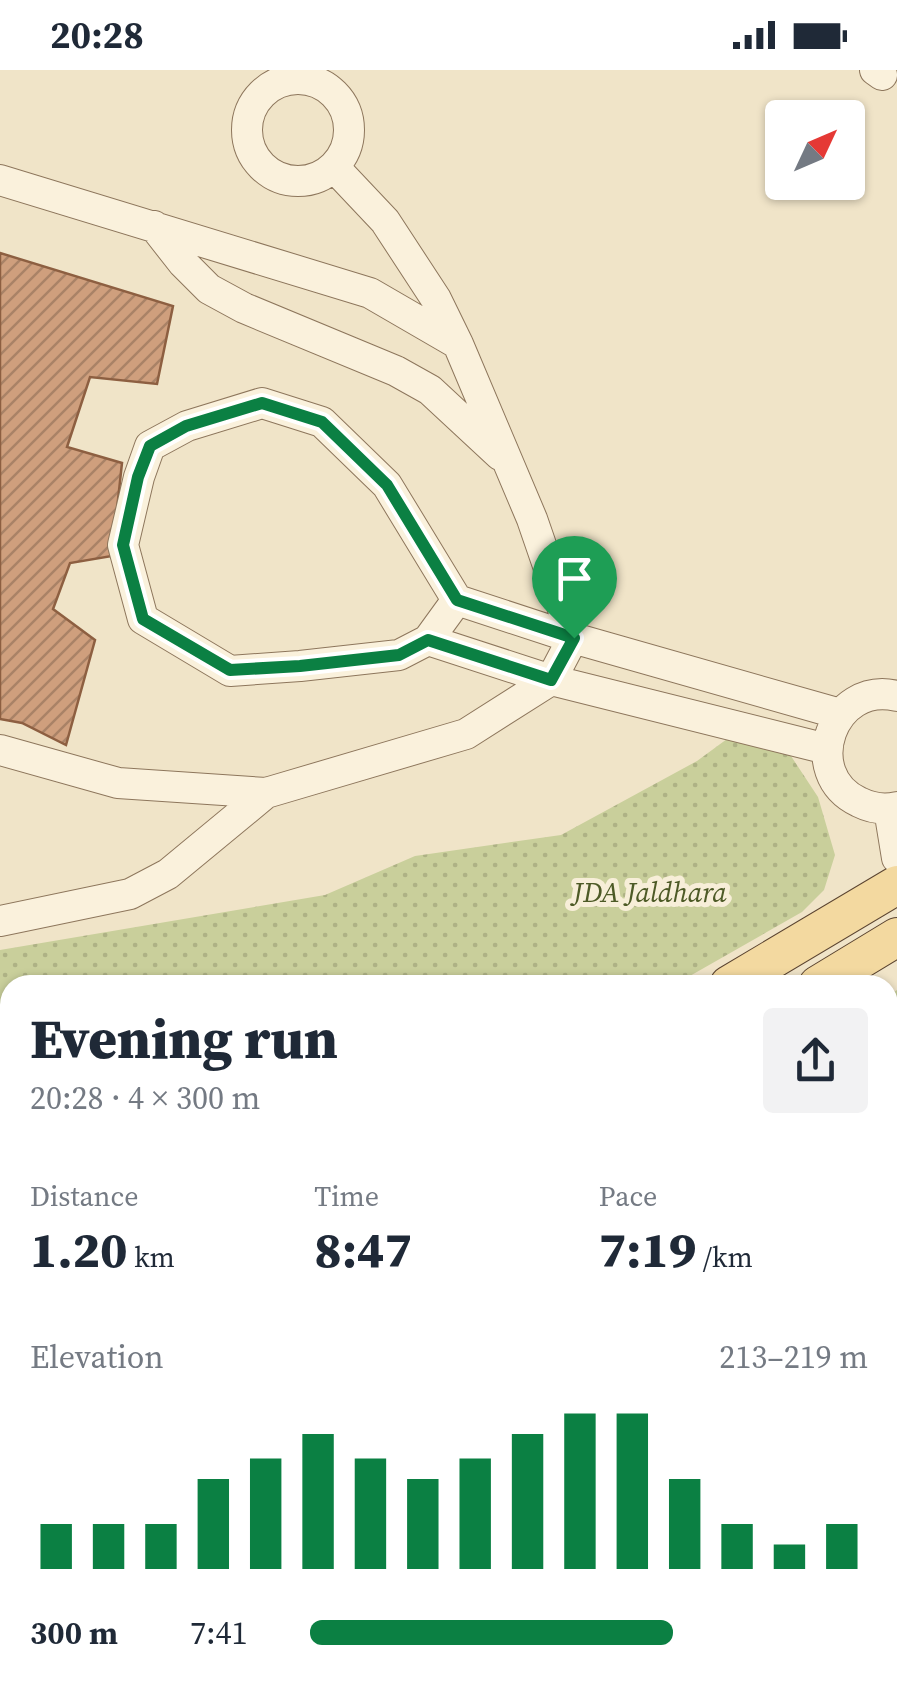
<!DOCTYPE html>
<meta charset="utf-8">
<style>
:root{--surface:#fff;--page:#f2f2f3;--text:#1f2937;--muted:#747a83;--accent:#0b8043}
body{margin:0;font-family:"Source Serif 4",serif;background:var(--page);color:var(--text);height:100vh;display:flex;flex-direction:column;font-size:38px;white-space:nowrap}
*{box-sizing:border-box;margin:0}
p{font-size:32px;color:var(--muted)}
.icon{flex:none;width:55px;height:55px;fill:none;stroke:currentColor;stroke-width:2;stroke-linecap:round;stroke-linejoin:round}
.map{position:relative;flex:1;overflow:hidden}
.panel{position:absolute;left:0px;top:905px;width:898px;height:715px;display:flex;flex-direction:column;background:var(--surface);border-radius:30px 30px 0 0;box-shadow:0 2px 8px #0004}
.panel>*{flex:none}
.needle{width:65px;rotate:46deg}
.fabs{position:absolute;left:765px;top:30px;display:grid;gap:20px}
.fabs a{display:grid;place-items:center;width:100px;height:100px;border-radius:10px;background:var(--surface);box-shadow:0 2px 8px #0004;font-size:50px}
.pin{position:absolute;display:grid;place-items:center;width:85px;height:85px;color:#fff;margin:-102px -42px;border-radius:50% 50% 50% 0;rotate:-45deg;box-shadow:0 0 10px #0007}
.pin .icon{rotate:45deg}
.round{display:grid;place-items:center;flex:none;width:105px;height:105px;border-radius:10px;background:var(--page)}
.overview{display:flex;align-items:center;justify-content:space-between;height:170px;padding:0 30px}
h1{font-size:55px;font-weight:800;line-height:75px}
.figures{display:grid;grid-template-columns:repeat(3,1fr);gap:15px;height:170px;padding:10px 30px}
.figures div{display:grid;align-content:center}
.figures b{font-size:50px;font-weight:800}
.figures small{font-size:28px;font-weight:400}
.figures p{font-size:28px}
.chart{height:280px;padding:20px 30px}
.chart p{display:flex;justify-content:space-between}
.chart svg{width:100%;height:180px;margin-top:10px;stroke:var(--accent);stroke-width:6}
ul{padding:0 30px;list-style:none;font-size:32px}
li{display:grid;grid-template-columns:160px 120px 1fr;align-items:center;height:75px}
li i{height:25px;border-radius:12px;background:var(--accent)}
.status{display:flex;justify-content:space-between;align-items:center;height:70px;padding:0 50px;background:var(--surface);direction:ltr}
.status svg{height:28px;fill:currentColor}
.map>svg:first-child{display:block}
</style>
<div class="status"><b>20:28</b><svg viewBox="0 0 49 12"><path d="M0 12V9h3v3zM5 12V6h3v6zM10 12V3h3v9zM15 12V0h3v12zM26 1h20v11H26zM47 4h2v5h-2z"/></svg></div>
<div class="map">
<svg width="897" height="1620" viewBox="0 0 897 1620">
<defs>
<pattern id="forest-crowns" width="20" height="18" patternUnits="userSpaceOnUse" patternTransform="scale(2.5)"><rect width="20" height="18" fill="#c9cf9b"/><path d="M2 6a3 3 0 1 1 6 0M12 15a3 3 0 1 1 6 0" fill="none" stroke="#aeb285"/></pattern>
<pattern id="garden-dots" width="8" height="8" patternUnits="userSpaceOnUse" patternTransform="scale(2.5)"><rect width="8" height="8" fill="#c9cf9b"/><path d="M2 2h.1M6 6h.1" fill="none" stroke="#aeb285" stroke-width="1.8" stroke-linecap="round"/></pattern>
<pattern id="building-hatch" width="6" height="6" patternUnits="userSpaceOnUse" patternTransform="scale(2.5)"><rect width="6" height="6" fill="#cf9f7d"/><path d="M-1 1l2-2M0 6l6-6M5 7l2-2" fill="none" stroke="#a98266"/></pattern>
</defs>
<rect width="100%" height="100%" fill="#f0e4c8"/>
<path fill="url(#forest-crowns)" d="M897,920V1130L888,1127V926Z"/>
<path fill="url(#garden-dots)" d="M727,669L789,683L818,727L835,785L824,820L802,842L674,915H10V1127L0,1128V880L325,825L415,786L561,765L697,691Z
M198,1610H501L486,1620H215Z"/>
<path fill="url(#building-hatch)" stroke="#8d5f41" stroke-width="2.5" d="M0,183L173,236L157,314L90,307L67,377L122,393L112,486L70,493L53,539L95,570L66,675L22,653L0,649Z
M10,1127V1199L0,1181V1129Z"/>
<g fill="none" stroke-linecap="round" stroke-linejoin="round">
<g stroke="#8d765c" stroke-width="32">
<path id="minor" d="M875,0L882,5
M247 60a51 51 0 1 1 102 0a51 51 0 1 1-102 0Z
M0,110L370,223L458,274
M154,156L183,193L209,219L244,238L396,301L430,320L500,385
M457,530L428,570L399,585L300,596L230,601L143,549L123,475L139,407L150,376L187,356L262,333L322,352L387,415L457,530L573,568L840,644
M428,570L551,610L827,679
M897,626C832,610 799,704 859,732C871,738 884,740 897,737
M0,680L118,713L266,723L466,664L551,610L573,568L532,449L458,274L436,229L385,151L334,97
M889,739L897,788
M0,851L130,824L168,804L266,723
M888,1154L897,1156
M888,1202L897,1205
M0,1488L10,1481
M167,1610L181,1620
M118,1620L133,1610
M501,1620L517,1610"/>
</g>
<g stroke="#5b4430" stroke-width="40">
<path id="major" d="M729,915L897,815
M818,915L897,867
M0,1357L10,1351
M0,1416L10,1410"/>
</g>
<use href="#minor" stroke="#faf1dc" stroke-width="30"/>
<use href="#major" stroke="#f3d9a0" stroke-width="38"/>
</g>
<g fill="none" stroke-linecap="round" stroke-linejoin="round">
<g stroke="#fff" stroke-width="20">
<path id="route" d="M262,333L322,352L387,415L457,530L574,568L551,610L428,570L399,585L300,596L230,600L143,549L123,475L138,407L150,376L186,356Z"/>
</g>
<use href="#route" stroke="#0b8043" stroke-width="12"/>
</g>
<g text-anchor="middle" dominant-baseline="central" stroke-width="10" stroke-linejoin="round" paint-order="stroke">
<g font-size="28" font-style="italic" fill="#4d5a26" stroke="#f7eed8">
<text x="650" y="822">JDA Jaldhara</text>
</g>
</g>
</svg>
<div class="fabs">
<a><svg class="needle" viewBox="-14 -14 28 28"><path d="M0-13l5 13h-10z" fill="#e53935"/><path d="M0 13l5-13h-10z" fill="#747a83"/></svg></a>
</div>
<div class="pin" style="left:574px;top:568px;background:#1e9e55"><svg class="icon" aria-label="arrive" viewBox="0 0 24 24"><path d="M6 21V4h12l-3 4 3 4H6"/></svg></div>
<section class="panel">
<div class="overview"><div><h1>Evening run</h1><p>20:28 · 4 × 300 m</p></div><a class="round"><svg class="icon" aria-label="share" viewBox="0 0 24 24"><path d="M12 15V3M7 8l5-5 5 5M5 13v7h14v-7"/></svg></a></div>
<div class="figures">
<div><p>Distance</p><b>1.20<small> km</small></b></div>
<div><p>Time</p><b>8:47</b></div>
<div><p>Pace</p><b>7:19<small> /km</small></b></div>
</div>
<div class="chart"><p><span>Elevation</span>213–219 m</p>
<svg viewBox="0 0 160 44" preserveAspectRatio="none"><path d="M5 44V33M15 44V33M25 44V33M35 44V22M45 44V17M55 44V11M65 44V17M75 44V22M85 44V17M95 44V11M105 44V6M115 44V6M125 44V22M135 44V33M145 44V38M155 44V33"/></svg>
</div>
<ul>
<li><b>300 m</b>7:41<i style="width:65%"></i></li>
</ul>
</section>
</div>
